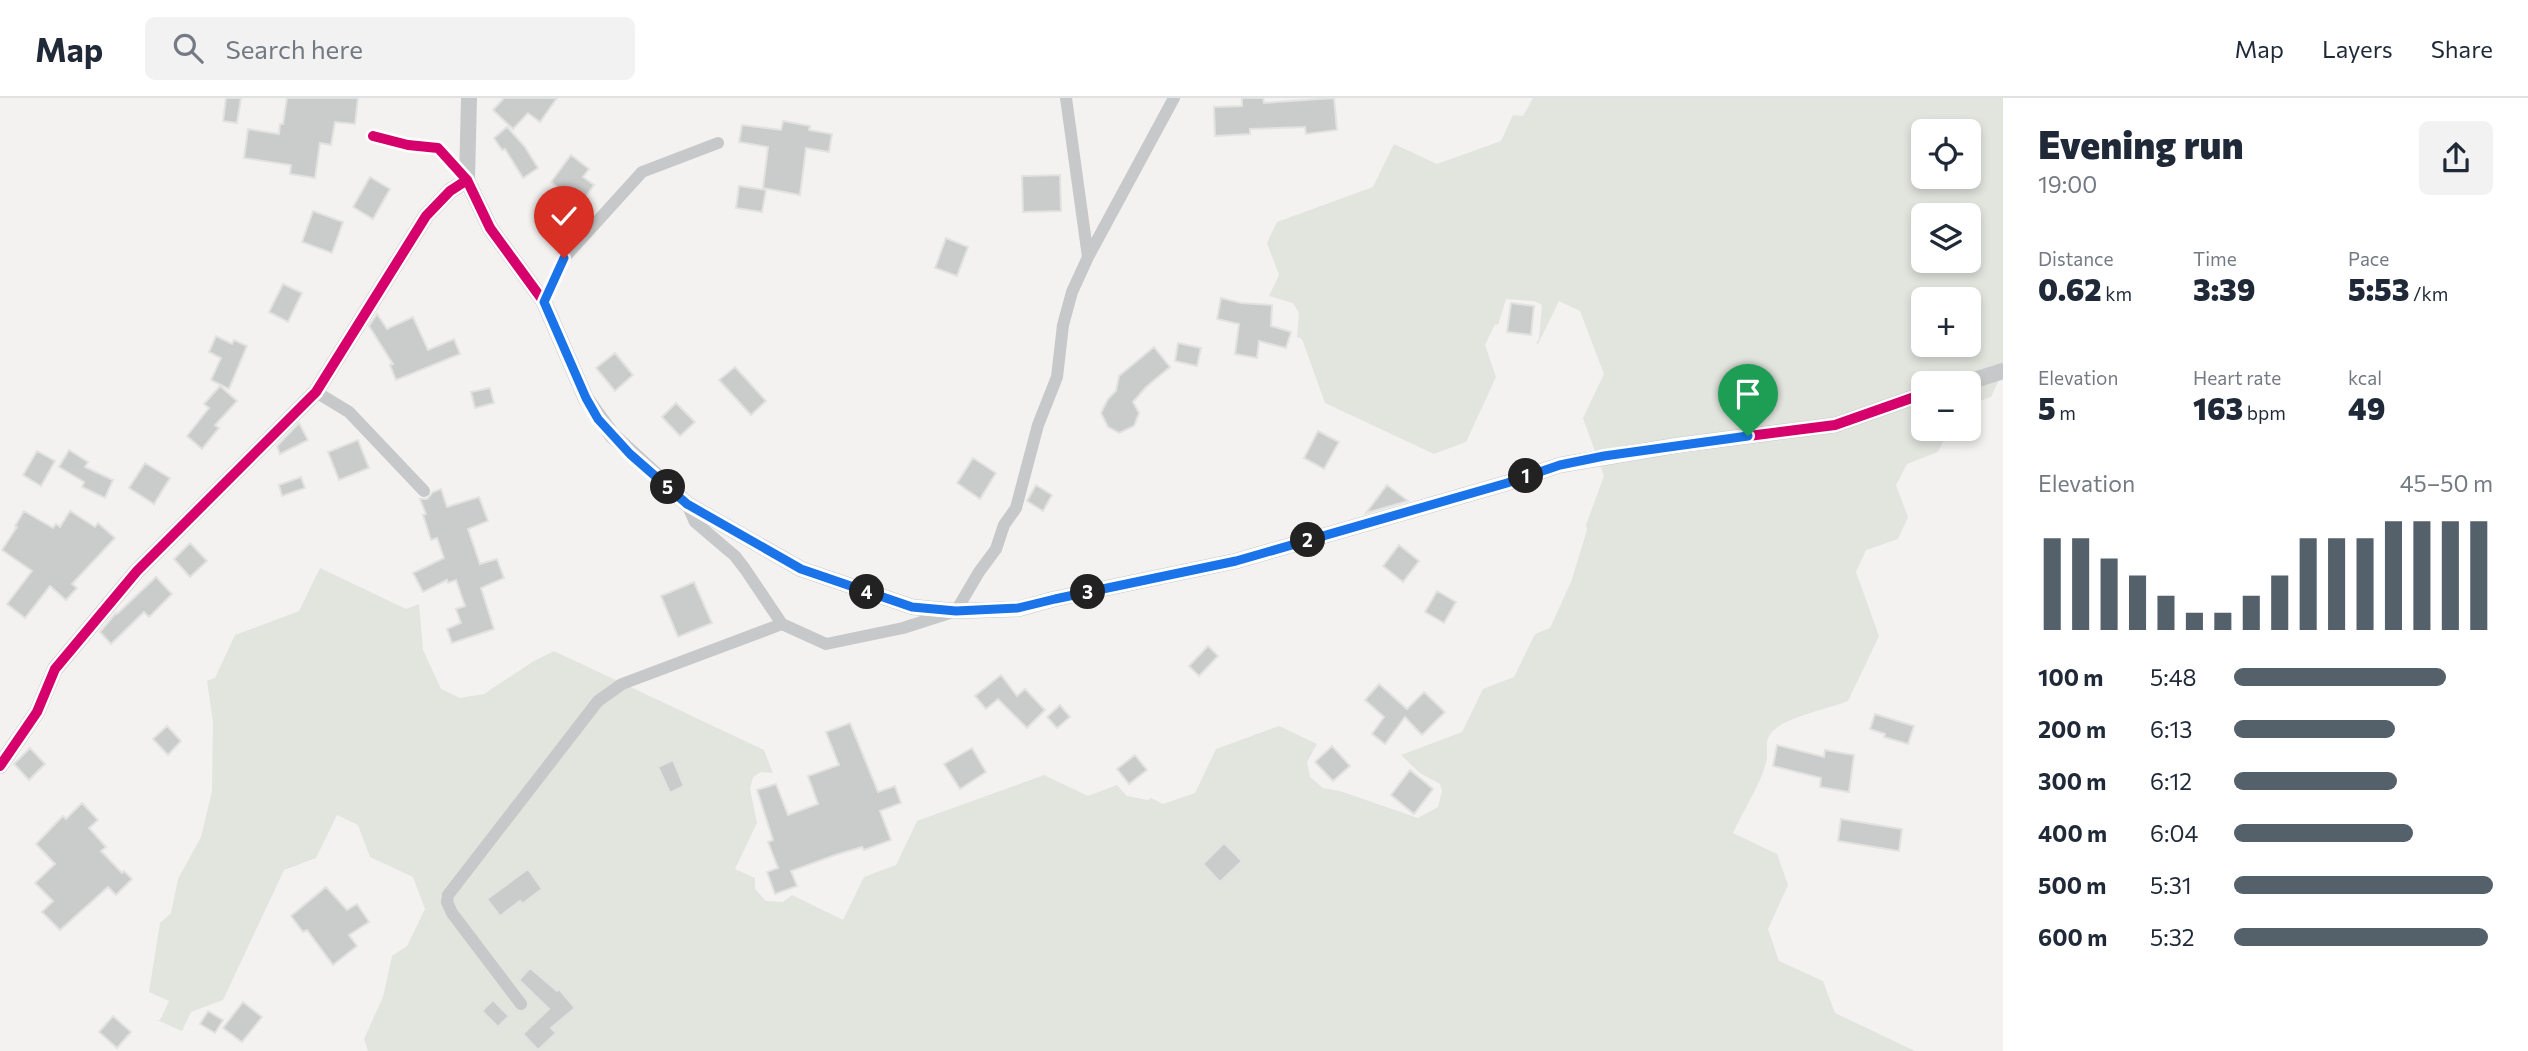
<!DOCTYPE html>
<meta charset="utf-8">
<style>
:root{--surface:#fff;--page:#f2f2f3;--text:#1f2937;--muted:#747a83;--line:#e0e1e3;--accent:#54606a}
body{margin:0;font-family:Commissioner,sans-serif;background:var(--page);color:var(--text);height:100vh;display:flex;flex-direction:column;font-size:26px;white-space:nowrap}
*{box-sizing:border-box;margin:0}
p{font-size:23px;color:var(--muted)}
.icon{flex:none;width:38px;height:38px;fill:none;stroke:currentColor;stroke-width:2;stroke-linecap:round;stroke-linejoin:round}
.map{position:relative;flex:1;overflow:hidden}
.side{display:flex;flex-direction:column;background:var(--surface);width:525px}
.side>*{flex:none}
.tools{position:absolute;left:1911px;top:21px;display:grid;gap:14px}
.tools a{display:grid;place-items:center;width:70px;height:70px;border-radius:10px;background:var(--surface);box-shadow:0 4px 10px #0003;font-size:35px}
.pin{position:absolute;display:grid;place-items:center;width:60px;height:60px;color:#fff;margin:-72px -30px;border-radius:50% 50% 50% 0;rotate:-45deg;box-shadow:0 0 7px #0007}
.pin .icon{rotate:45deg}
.km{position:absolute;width:35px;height:35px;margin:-18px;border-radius:50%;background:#222;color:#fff;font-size:19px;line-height:35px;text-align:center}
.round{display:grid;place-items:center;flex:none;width:74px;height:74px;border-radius:10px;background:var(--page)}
.headline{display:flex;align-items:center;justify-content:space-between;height:119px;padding:0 35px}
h1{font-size:38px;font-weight:800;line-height:52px}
.figures{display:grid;grid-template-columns:repeat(3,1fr);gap:10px;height:119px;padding:7px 35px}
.figures div{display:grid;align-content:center}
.figures b{font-size:30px;font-weight:800}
.figures small{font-size:19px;font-weight:400}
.figures p{font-size:19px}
.chart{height:196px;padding:14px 35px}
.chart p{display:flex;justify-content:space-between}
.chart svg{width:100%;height:126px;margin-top:7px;stroke:var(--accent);stroke-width:6}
ul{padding:0 35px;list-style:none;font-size:23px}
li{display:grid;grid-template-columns:112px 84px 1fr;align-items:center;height:52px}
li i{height:18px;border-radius:9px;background:var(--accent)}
header{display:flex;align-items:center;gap:42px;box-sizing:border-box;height:98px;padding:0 35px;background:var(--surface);border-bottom:2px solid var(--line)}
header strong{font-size:33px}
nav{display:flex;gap:38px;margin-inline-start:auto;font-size:24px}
.search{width:490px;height:63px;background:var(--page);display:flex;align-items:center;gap:18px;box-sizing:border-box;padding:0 24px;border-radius:10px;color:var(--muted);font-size:26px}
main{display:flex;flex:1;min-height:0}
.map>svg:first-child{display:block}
</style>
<header>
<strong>Map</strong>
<div class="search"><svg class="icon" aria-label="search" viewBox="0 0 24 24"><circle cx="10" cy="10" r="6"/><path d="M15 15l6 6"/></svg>Search here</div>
<nav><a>Map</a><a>Layers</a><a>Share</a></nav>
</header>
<main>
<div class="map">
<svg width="2003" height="953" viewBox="0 0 2003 953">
<rect width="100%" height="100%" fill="#f3f2f1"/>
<path fill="#e2e4de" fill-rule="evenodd" d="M1533,0H2003V273L1991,299L1969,307V285H1923V331H1949L1938,354L1907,366L1896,387L1908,419L1898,441L1866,452L1856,474L1879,538L1848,603C1828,611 1785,619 1772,634C1763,644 1769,654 1766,665C1760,687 1743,713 1733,735L1777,756L1788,787L1768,831L1779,863L1823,883L1835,915L1915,953H368L364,941L383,899L392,858L407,848L425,811L413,779L370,759L358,727L337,717L316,760L284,772L223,902L191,914L182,933L157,922H160L169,903L149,894L160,825L171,815L178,781L201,739L212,693L213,624L207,583L215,580L235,537L299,513L320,470L406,511L419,506L423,552L441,591L460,600L484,596L534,563L554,553L764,652L773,675L761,674L753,679L750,691L757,725L735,771L755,780V791L766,803L783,804L792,797L843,822L864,779L896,767L917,723L1044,677L1088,698L1117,687L1127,698L1148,702L1151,700L1163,706L1195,695L1216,651L1279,628L1317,646L1307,664L1310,679L1323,690L1340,693L1418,720L1438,709L1442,693L1440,686L1420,675L1401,657L1462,634L1483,591L1514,579L1535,536L1550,530L1571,484L1587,432L1586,427L1604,378L1583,320L1604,276L1580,213L1559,203L1538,246L1536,245L1539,241L1542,207L1534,203L1506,201L1498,227L1495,226L1485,247L1496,279L1466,344L1434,356L1325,305L1302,241L1297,239L1299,215L1293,205L1269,198L1279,177L1267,145L1277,124L1373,89L1394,46L1437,66L1501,43L1513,17L1523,18ZM1923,33H1969V79H1923ZM1923,117H1969V163H1923ZM1923,201H1969V247H1923Z"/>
<path fill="#cacbcb" stroke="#e2e2e1" stroke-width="2" d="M226,0H241L237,25L223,23Z
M287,0H358L355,26L335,24L331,47L320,45L315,80L290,76L291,67L244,60L248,31L279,36L280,26H283Z
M504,0H557L540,24L528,15L513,31L493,12Z
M1242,0H1263L1264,5L1334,0L1337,32L1306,36L1305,29L1250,31V36L1215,38L1214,9L1242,8Z
M783,23L810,28L809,32L832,36L829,54L806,50L800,97L763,90L768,49L739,44L742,27L781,32Z
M507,29L525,49L538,70L523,80L505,51L502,52L494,40Z
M571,57L589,71L583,79L594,87L580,107L551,84Z
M1060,77L1061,113L1023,114L1022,78Z
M370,79L390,91L373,121L353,109Z
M739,88L766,92L762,114L736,110Z
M313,113L343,124L332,155L302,144Z
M946,140L968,149L957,178L935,170Z
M283,186L302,195L288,224L269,214Z
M1221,200L1241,205L1272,207L1271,228L1291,234L1286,250L1259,243L1257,260L1235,256L1239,226L1217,221Z
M1511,205L1534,208L1531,237L1507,234Z
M377,216L387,231L413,219L428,252L454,241L460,256L396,282L390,267L393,266L369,228Z
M216,238L232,246L234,242L247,248L229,291L211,282L221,260L209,254Z
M1178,245L1201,250L1197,268L1175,263Z
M1154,249L1170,269L1146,289L1133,304L1139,315L1134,328L1119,335L1108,329L1101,315L1108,301L1116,293L1119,278Z
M615,255L633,277L615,293L596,270Z
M735,269L766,303L751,317L719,282Z
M220,288L237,303L215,327L219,330L202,351L187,338L209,310L204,306Z
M490,290L494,305L475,310L471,294Z
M676,305L695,324L680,338L662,319Z
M299,325L308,342L280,356L277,348Z
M1318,333L1339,344L1324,371L1304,360Z
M358,342L369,370L339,382L328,354Z
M69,352L88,364L85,369L113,382L105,400L82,389L84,384L59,369Z
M37,353L55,363L41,388L23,377Z
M973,360L996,375L980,401L957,385Z
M145,365L170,380L154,406L129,390Z
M301,379L305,390L282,398L279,387Z
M1036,387L1052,397L1043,413L1027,403Z
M1387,387L1408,403L1366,415Z
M441,391L447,409L479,399L488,423L468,431L480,466L497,461L504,480L481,490L494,531L452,545L447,531L461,525L456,511L465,508L456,482L448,485L447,482L423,494L413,475L444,460L437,440L431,442L423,417L426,416L420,401H427L433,394Z
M24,413L53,430L56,426L60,429L70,413L95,429L98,425L115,440L72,486L77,490L66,502L50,488L25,520L7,506L32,473L2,452L17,429L15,428Z
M190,445L207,463L190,479L174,461Z
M1399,447L1419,463L1403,484L1383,468Z
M156,479L172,496L149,519L144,514L111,546L100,534L116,515L117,516Z
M694,484L712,525L678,539L661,498Z
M1437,493L1456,504L1444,525L1425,514Z
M1208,548L1218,558L1199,578L1189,568Z
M1001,577L1017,598L1025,591L1045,612L1027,630L998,601L986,611L975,598Z
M1379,586L1407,611L1424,594L1445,614L1422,637L1405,619L1385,646L1372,636L1384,619L1365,602Z
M1060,607L1070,619L1057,630L1047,619Z
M1875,616L1914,628L1908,646L1884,639L1885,636L1870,631Z
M850,625L878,694L895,688L901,705L880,713L891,742L864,752L862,749L835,757L791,773L797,788L775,796L767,774L778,770L768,744L773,742L757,692L776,686L788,717L818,706L808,678L839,667L826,634Z
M167,628L181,643L168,657L153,641Z
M1777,647L1824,659L1825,652L1854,657L1849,694L1820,689L1821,680L1773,668Z
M1332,648L1350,668L1333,683L1315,664Z
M30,650L45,666L29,682L14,666Z
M972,650L986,674L960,691L944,666Z
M1135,657L1147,672L1129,686L1117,671Z
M673,662L684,688L670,695L658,669Z
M1410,672L1433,691L1414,716L1391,697Z
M82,705L98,722L89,730L106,749L101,753L122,775L124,773L132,781L116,797L108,789L60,832L42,814L53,803L35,785L55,766L36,746L63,718L66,721Z
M1841,721L1902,731L1899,753L1838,743Z
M1224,745L1242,763L1220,784L1203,766Z
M528,771L542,791L522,806L520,803L500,818L487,801Z
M326,789L347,812L357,806L369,824L349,837L357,848L333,867L307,832L303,834L291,818Z
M530,870L557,893L559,891L575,910L551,930L556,935L538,952L523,936L549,911L519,882Z
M493,902L509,918L498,929L482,913Z
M243,904L262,919L242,944L223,930Z
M208,913L223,922L215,935L200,926Z
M113,918L131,934L117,950L99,934Z"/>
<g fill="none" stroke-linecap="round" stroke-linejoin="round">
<path stroke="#c7c8c9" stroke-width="12" d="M1066,0L1088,159
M373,38L408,47L438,50L467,82
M544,204L564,160L642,74L718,45
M316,294L349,314L424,393
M687,406L695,424L735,458L745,471L782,526L826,546L903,530L956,513L979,474L996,451L1004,427L1016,410L1038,327L1057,279L1063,227L1072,194L1088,159L1174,0
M521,906L452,815L447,804L448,797L598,603L622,586L782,526"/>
<path stroke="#c7c8c9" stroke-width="16" d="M469,0L467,82L490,130L544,204L586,301L612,337L687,406L801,471L913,509L956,513L1018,511L1054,501L1236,463L1507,385L1560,367L1679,347L1835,327L1923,296
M1965,285L2003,273
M0,668L37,614L55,571L137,473L316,294L426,118L450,93L467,82"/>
<g stroke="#fff" stroke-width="15">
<path id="cycleway" d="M373,38L408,47L438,50L467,82L490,130L544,204L586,301L598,321L630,356L687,406L801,471L913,509L956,513L1018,511L1054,501L1236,463L1507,385L1560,367L1679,347L1835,327L1923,296
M0,668L37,614L55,571L137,473L316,294L426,118L450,93L467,82"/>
</g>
<use href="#cycleway" stroke="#d6006c" stroke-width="10"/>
</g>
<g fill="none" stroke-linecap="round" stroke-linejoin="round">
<g stroke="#fff" stroke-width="14">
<path id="route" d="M564,160L544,204L586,300L598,321L630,356L687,406L801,471L912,509L956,513L1018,510L1055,501L1236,463L1507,385L1560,367L1604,358L1748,338"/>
</g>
<use href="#route" stroke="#1a73e8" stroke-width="9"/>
</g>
</svg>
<div class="tools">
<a><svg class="icon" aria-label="locate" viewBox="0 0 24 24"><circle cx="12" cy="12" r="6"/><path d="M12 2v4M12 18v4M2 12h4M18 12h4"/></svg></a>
<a><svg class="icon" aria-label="layers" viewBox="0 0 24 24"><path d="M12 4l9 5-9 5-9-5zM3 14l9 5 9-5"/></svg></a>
<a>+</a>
<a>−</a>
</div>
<div class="pin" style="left:1748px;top:338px;background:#1e9e55"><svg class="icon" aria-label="arrive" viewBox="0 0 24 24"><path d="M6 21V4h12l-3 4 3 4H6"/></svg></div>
<div class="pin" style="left:564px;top:160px;background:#d93025"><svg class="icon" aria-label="check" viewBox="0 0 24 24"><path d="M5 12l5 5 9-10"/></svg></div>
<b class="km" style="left:1526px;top:378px">1</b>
<b class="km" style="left:1308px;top:442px">2</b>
<b class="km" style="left:1088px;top:494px">3</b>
<b class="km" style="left:867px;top:494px">4</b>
<b class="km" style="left:668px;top:389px">5</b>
</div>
<section class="side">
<div class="headline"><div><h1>Evening run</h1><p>19:00</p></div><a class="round"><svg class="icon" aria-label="share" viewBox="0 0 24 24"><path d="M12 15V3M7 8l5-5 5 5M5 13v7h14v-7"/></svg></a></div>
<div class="figures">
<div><p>Distance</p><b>0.62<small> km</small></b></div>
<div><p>Time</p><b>3:39</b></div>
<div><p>Pace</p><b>5:53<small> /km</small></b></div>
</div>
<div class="figures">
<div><p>Elevation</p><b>5<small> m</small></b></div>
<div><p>Heart rate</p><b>163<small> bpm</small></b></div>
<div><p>kcal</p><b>49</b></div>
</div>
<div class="chart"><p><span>Elevation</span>45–50 m</p>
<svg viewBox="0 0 160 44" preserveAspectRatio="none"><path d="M5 44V12M15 44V12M25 44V19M35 44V25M45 44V32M55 44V38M65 44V38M75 44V32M85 44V25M95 44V12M105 44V12M115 44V12M125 44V6M135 44V6M145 44V6M155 44V6"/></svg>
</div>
<ul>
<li><b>100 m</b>5:48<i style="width:82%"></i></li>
<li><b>200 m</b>6:13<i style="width:62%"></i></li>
<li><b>300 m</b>6:12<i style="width:63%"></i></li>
<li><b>400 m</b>6:04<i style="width:69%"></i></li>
<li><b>500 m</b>5:31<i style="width:100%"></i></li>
<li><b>600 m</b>5:32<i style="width:98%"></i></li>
</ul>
</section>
</main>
